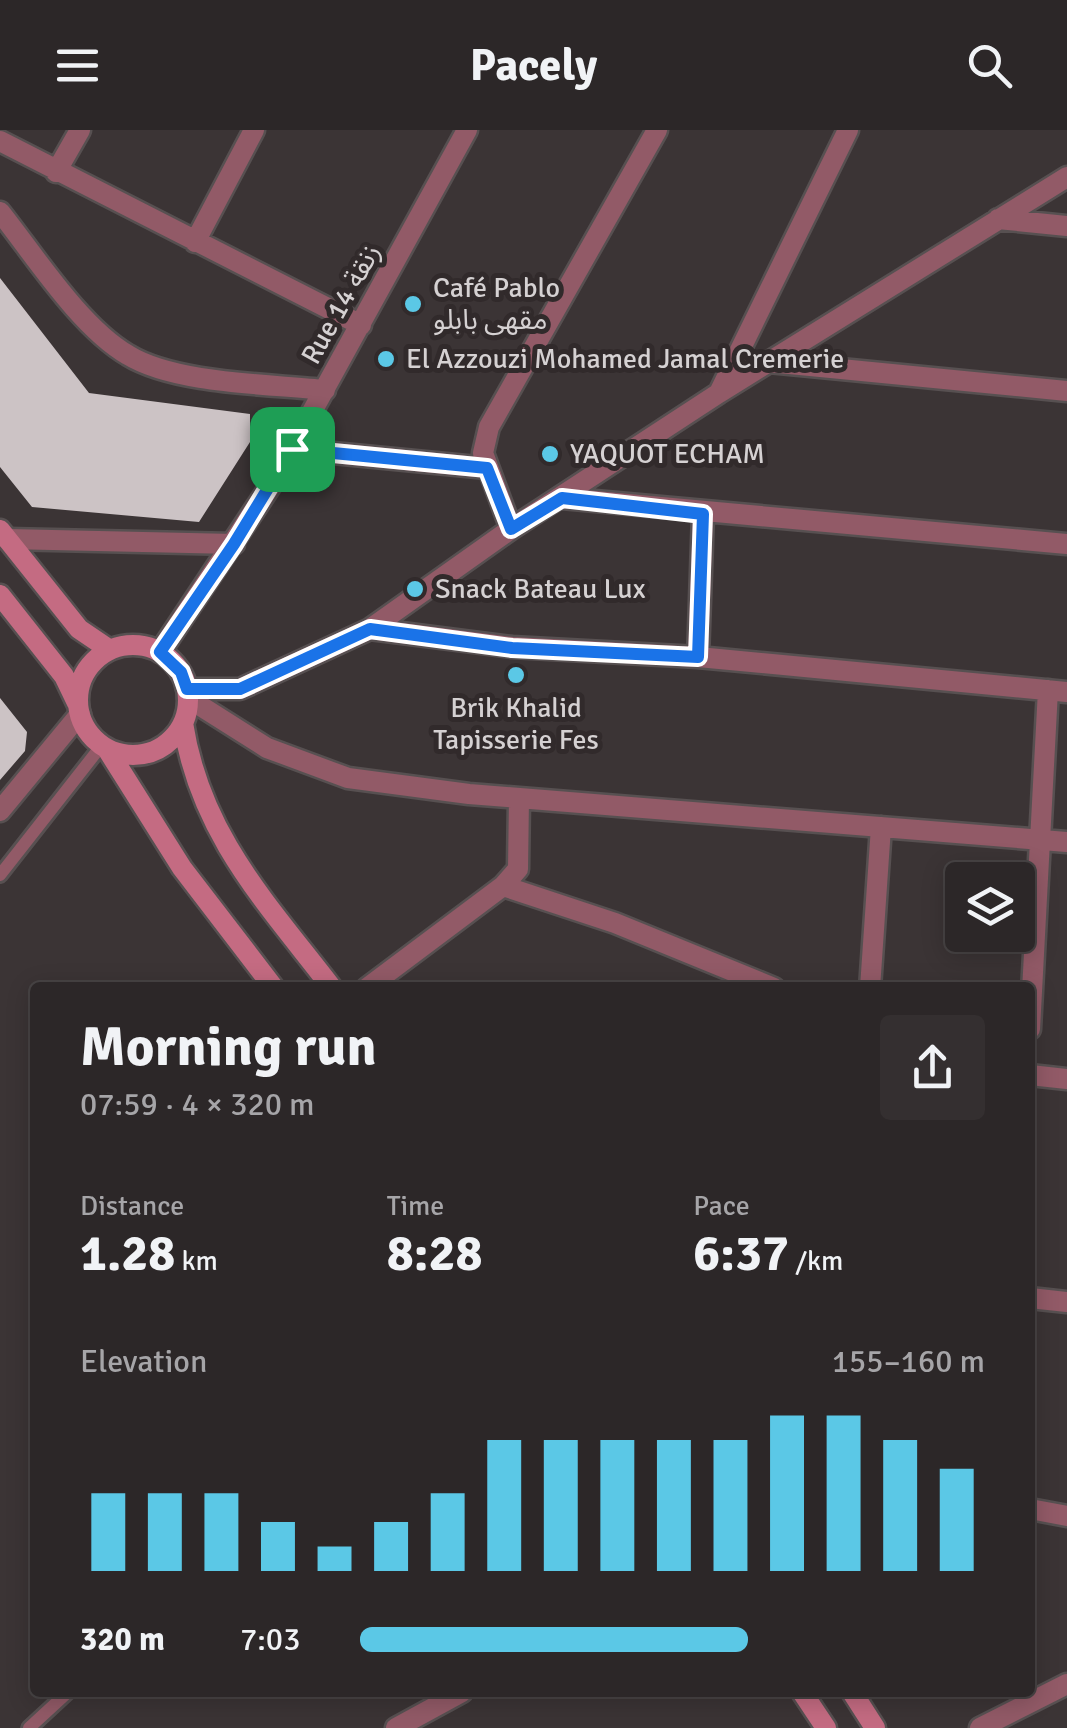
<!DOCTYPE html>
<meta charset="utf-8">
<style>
:root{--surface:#2c2728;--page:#342f30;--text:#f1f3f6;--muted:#a6a5a8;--line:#484445;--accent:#5bc8e6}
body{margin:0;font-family:Signika,"Noto Sans Arabic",sans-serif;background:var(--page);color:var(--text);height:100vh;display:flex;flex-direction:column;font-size:38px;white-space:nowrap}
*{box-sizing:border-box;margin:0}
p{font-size:32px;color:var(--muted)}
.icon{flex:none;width:55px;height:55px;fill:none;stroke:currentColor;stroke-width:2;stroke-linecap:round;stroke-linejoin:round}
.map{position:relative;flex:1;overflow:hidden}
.panel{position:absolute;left:30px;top:852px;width:1005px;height:715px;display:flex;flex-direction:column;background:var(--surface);border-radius:10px;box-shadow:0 5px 25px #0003,0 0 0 2px var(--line)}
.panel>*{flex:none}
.fabs{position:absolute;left:945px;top:732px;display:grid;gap:20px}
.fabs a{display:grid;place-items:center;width:90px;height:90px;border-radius:10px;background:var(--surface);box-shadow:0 5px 25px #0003,0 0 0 2px var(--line);font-size:50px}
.pin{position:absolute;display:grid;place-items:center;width:85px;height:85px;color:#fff;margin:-42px;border-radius:20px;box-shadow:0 5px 15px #0006}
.round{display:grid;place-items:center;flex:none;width:105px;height:105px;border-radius:10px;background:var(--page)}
.head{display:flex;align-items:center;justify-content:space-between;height:170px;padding:0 50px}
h1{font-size:55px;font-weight:700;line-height:75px}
.metrics{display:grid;grid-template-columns:repeat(3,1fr);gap:15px;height:170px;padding:10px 50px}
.metrics div{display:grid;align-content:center}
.metrics b{font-size:50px;font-weight:700}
.metrics small{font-size:28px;font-weight:400}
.metrics p{font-size:28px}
.chart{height:280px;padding:20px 50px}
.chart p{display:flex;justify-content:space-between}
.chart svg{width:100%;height:180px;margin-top:10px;stroke:var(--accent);stroke-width:6}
ul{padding:0 50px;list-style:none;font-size:32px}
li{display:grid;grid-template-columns:160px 120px 1fr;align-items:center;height:75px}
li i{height:25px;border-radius:12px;background:var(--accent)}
header{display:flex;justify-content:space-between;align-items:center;height:130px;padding:0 50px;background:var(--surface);font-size:45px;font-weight:700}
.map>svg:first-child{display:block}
</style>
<header><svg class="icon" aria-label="menu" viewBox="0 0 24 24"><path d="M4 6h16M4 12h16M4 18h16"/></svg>Pacely<svg class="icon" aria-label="search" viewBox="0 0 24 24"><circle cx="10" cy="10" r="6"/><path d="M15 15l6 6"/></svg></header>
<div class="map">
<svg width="1067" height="1598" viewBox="0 0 1067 1598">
<rect width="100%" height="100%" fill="#3b3435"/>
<path fill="#ccc3c5" d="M0,148L89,263L250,284V312L199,392L32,377L0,337Z
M0,568L27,602L25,621L0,650Z"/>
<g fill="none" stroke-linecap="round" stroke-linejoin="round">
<g stroke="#575051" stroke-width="18">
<path id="lane" d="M0,745L102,615
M29,1598L68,1562"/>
</g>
<g stroke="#575051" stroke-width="25">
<path id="street" d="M0,11L361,195
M56,42L80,0
M0,82C35,126 80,197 128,225C175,254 270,254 325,260
M998,89L1067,96
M195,112L254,0
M769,232L1067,261
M720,261L848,0
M292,319L487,338
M562,368L1067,414
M511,399L483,323L489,297L657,0
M7,409L234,414
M370,499L512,517L698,527L1067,562
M160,522L275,349L467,0
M698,527L703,384
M187,559H240L370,499L511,399L719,263L1067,47
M188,568L267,618L348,648L469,664L1067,712
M0,681L80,584
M503,756L615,793L774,858
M367,858L503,756L518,739L519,668
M870,858L881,697
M1030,899L1048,560
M1030,945L1067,949
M1030,1168L1067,1172
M1030,1379L1067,1386
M396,1598L462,1562
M980,1598L1067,1554"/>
</g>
<g stroke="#575051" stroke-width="25">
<path id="secondary" d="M0,400L79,499L110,520
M0,465L64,546L77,573
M78 570a55 55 0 1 1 110 0a55 55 0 1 1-110 0Z
M183,593C200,704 266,772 332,858
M107,619L182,738L274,858
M802,1562L826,1598
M852,1562L875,1598"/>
</g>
<use href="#lane" stroke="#925a67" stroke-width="12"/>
<use href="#street" stroke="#925a67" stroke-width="20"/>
<use href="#secondary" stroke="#c46b82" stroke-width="20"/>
</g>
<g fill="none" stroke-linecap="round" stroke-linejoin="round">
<g stroke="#fff" stroke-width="20">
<path id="route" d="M292,319L487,338L511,399L562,368L703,384L698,527L512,518L370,499L240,559H187L181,542L160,522L234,414Z"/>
</g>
<use href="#route" stroke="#1a73e8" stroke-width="12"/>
</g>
<g fill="#5bc8e6" stroke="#312a2b" stroke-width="4">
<circle cx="413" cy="174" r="10"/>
<circle cx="386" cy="229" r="10"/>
<circle cx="550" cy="324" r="10"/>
<circle cx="415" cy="459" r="10"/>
<circle cx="516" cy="545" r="10"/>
</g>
<g text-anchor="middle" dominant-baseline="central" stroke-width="10" stroke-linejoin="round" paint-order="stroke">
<g font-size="28" fill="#d5d1d2" stroke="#312a2b" text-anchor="start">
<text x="433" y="158">Café Pablo<tspan x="433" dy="32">مقهى بابلو</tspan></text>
<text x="406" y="229">El Azzouzi Mohamed Jamal Cremerie</text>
<text x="570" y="324">YAQUOT ECHAM</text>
<text x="435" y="459">Snack Bateau Lux</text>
<text x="516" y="578" text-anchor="middle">Brik Khalid<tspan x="516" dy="32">Tapisserie Fes</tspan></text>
</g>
<g font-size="28" fill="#d5d1d2" stroke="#312a2b">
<text transform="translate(341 174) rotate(-61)">Rue 14 زنقة</text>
</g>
</g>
</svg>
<div class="fabs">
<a><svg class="icon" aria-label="layers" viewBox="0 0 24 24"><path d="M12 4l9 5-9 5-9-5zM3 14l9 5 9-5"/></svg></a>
</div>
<div class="pin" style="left:292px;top:319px;background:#1e9e55"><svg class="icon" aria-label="arrive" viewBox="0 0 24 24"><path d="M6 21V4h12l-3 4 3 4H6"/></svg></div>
<section class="panel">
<div class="head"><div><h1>Morning run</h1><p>07:59 · 4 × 320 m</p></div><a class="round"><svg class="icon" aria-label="share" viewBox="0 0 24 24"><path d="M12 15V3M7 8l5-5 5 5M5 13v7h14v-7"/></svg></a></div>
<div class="metrics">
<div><p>Distance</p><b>1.28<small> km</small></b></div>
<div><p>Time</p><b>8:28</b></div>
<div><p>Pace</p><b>6:37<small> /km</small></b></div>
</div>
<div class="chart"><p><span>Elevation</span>155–160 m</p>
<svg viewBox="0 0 160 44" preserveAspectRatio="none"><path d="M5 44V25M15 44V25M25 44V25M35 44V32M45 44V38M55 44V32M65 44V25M75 44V12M85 44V12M95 44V12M105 44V12M115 44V12M125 44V6M135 44V6M145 44V12M155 44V19"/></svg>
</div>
<ul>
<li><b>320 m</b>7:03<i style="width:62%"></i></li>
</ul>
</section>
</div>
